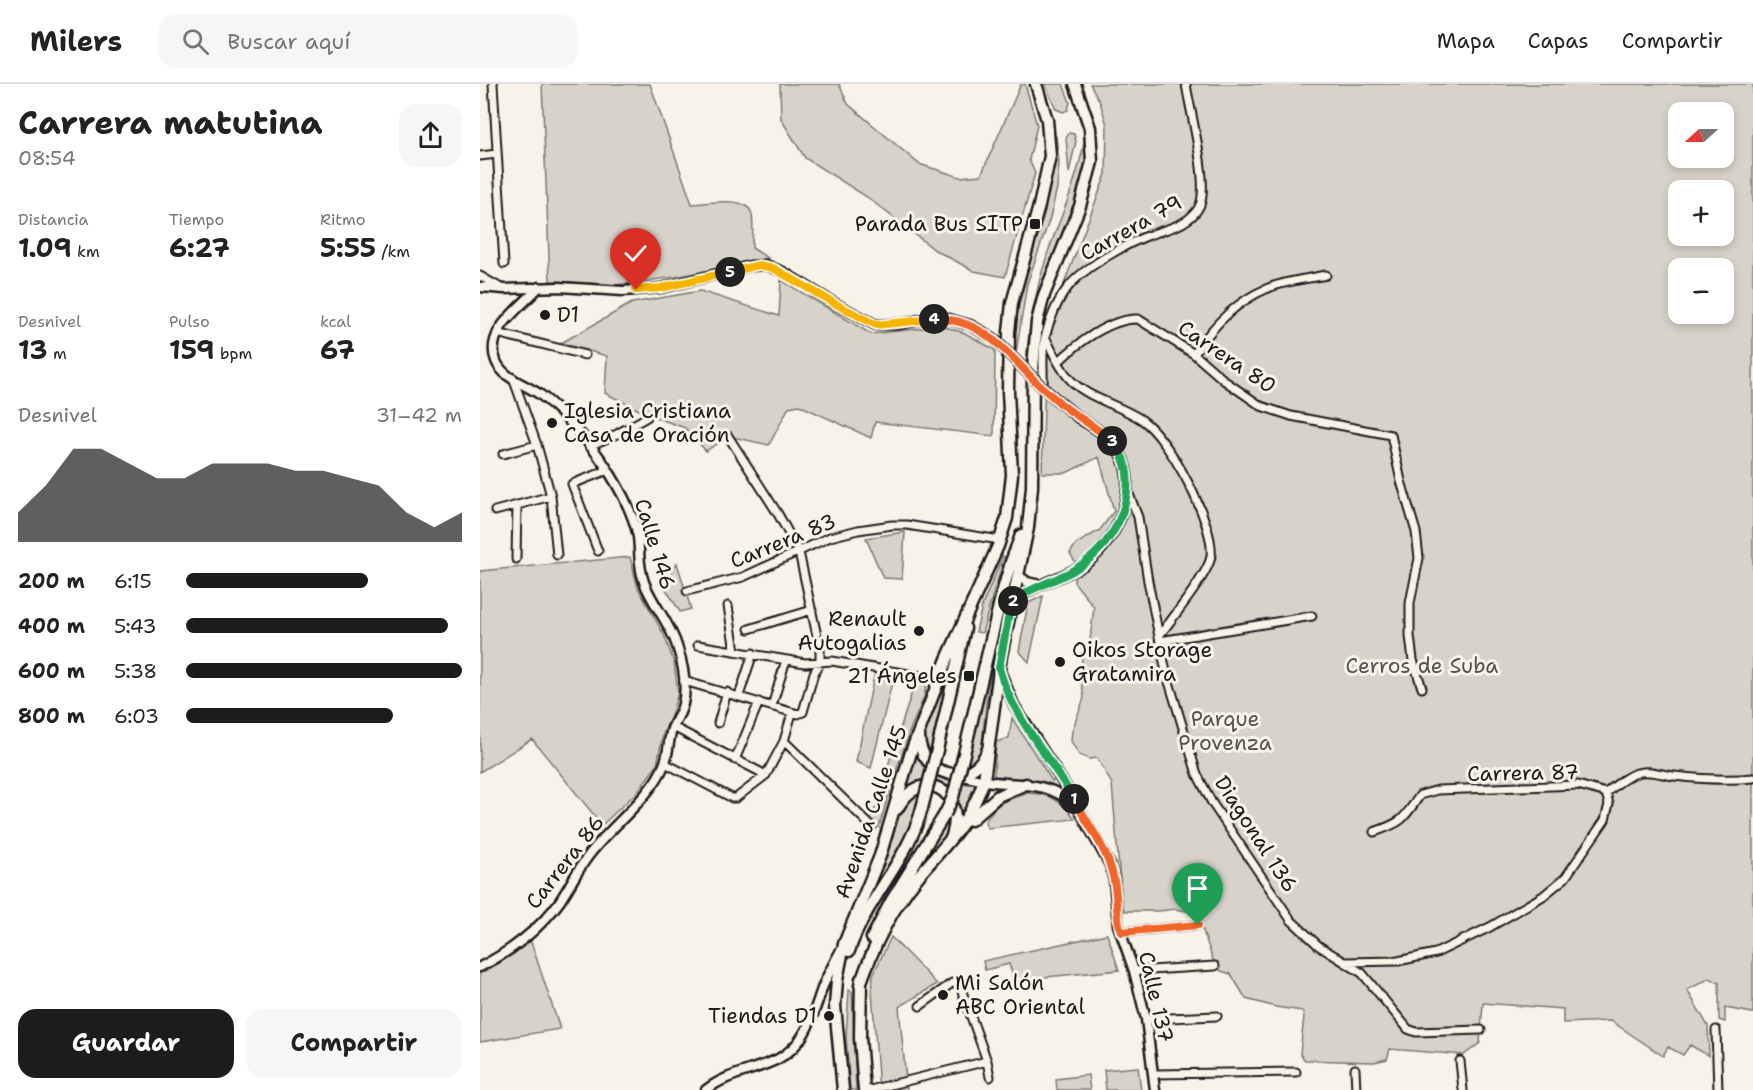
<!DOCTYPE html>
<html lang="es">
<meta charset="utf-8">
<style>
:root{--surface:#fff;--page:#f6f6f6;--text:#222;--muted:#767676;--line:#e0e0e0;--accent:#1c1c1c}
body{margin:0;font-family:"Shantell Sans",sans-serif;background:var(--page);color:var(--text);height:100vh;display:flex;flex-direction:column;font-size:22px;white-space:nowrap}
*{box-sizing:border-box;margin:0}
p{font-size:20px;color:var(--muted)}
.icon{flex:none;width:33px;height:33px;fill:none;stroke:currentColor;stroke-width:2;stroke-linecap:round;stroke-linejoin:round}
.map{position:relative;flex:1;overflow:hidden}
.details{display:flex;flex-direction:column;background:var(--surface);width:480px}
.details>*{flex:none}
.needle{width:39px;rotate:249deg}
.tools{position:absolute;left:1188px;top:18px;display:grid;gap:12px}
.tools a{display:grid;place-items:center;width:66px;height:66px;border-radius:12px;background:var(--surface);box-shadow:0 3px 9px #0003;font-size:30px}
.pin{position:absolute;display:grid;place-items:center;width:51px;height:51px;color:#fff;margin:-62px -26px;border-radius:50% 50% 50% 0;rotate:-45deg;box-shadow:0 0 6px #0007}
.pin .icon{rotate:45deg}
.km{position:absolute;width:30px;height:30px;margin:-15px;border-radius:50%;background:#222;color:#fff;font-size:16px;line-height:30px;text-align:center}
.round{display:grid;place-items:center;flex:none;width:63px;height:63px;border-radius:18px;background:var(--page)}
.headline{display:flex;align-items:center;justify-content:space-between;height:102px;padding:0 18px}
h1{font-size:33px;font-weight:700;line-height:45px}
.metrics{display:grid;grid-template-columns:repeat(3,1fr);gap:9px;height:102px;padding:6px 18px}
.metrics div{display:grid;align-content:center}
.metrics b{font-size:26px;font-weight:700}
.metrics small{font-size:16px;font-weight:400}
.metrics p{font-size:16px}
.chart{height:168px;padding:12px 18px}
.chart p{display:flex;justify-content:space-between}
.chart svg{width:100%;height:108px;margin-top:6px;fill:var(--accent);opacity:.7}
.button{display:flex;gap:12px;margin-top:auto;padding:12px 18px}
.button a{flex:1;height:69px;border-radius:18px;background:var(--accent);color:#fff;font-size:24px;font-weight:700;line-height:69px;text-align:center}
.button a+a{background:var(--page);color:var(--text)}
ul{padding:0 18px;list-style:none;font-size:20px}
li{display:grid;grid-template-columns:96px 72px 1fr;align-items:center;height:45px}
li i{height:15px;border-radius:8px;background:var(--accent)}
header{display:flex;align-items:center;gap:36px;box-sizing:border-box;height:84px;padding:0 30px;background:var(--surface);border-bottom:2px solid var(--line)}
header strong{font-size:28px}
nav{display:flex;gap:33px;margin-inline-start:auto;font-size:21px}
.search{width:420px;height:54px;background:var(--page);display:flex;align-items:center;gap:15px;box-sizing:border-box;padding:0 21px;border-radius:18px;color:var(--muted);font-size:22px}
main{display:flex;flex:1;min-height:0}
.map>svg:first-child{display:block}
</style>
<header>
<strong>Milers</strong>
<div class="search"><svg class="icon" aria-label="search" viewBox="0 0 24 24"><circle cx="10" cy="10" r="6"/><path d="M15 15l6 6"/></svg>Buscar aquí</div>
<nav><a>Mapa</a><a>Capas</a><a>Compartir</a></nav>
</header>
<main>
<section class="details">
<div class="headline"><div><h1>Carrera matutina</h1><p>08:54</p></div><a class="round"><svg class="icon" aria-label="share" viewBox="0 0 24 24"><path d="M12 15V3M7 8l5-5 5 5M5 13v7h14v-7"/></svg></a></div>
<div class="metrics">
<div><p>Distancia</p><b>1.09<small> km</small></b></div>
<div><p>Tiempo</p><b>6:27</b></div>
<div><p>Ritmo</p><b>5:55<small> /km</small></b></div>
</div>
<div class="metrics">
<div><p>Desnivel</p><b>13<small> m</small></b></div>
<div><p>Pulso</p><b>159<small> bpm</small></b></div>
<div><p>kcal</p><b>67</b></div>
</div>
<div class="chart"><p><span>Desnivel</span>31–42 m</p>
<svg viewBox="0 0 160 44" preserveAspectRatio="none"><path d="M0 44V32L10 21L20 6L30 6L40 12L50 18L60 18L70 12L80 12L90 12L100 15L110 15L120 18L130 21L140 32L150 38L160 32V44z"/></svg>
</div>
<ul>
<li><b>200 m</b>6:15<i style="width:66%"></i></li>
<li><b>400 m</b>5:43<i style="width:95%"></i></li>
<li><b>600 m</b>5:38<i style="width:100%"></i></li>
<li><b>800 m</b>6:03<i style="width:75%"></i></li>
</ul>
<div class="button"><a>Guardar</a><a>Compartir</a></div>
</section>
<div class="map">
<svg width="1273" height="1006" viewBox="0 0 1273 1006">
<rect width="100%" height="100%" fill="#f7f3e8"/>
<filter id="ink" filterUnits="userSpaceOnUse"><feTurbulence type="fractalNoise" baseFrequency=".0167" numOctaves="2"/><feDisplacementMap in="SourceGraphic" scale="12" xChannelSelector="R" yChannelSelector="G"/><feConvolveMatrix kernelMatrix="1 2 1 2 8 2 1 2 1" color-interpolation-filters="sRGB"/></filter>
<g filter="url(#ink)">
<path fill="#d7d3cb" stroke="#7a7874" stroke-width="1.5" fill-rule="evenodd" d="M62,0H170L212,120C228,119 269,111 272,131C274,141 272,154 272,164L288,174L195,193L136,201L70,197Z
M300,0H359L368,20L439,80L480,93L501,91L541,0H545L557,41L549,76L555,89L525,193L494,187L455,166L387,113L325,74L301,35Z
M565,0H583L590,18L588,26L583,28L576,25Z
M610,0H1273V929L1245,924V938L1239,936V899L1230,894L1207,906L1228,942L1229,972L1210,961L1203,971L1188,963L1183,972L1131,937L1083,939V925L1003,919L1000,959L984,971L910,965L907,975L894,978L825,976L820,970L824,932L822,927L796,923L766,915L751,890L741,887L733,876L720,838L713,828L695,825L679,827H645L642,821L632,700L617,674L609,675L599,671L591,657L592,647L604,614L601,593L602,571L610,556L614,523L594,498L596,480L590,469L596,460L620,446L634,427L619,373L586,389H562L566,261L576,221L626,90L627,41L620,18ZM1198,28H1244V74H1198ZM1198,106H1244V152H1198ZM1198,184H1244V230H1198Z
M589,49L594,50L596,57L589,89L586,54Z
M576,52L579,79L577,104L570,134L547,200L536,269L532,265L542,200L569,103L574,80L573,53Z
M604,59H608L602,105L553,240L548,278L546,276C549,239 556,204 568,168C581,132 597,97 604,59Z
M301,196L391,250L462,242L485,249L515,266L514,352L395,338L391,354L319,321L309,323L289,361L248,352L226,367L205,344L169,331L125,309L127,272L81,259L152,219L220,207L299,232Z
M425,448L422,495L403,494L386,454Z
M523,472L525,473L513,510L502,549L496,548L502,522Z
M150,473L158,504L184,551L194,578L198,609L191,632L183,650L177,681L157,708L122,741L52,655L0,688V487Z
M197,479L211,525L200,528L184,502Z
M563,512V513L549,578L539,567L548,519Z
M524,514L506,619L502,661L499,671L485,685Z
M475,566L450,675L444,655L448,638Z
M394,592L412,599L391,684L376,678Z
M435,599L446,602L444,613L430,646L412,700L399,743L388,732L406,713L402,700Z
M532,634L572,697L577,694L587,708L541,695L515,693L514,691L516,658L529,654Z
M437,662C451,698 462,697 499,701L482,735C474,703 454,685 423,704Z
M441,706L435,735L424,758L391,811L388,810L421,725L426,716Z
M547,709C569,709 583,717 595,735L507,744L505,738C517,717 525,717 547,709Z
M471,727L470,744L464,754L432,795L430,794Z
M627,850L639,886L534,896L529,880L505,886L503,877Z
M411,853L457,900L419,923L427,1006H399L392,907L393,891Z
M50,855L80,945L0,958V887Z
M369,906L372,907L376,1006H370L366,953Z
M658,983L661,1006H626L624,986Z
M608,991L610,1006H577L576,995Z"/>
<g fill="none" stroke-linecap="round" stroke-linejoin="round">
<g stroke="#1c1c1c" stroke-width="11">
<path id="minor" d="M13,0L24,180
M0,72L17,70
M0,192L21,204
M17,249L105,271
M565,253C572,266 578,281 588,293C606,315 639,320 662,336C689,354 735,440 731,472C729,490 691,536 679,552
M714,270C732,243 755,218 786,205C803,197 827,195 846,191
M578,278C597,260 630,234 658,235L714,270L745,297L781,322L811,332L911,351L921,397L936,448L939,474L930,519V552L933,576L942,604
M33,294L57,361L71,412L77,471
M563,304C564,288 561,270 565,254C569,237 578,214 590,201C606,182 651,157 675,149C691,144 712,139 720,121C729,98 710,27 706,0
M109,362L135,351L167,333
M23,370L57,361
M647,405L658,433L668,497L686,588L717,690L732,719L811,836L839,862L882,889L928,945L936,948L1001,946
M15,427L71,412
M118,467L92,400L128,386
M36,475L37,421
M207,507L263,493L350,453L378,446L412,441H427L520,456
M248,522L255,567
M269,545L332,526
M680,557L832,532
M218,561L325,579L352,577L458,595
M204,597L318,630L323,628L334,589L340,578V566L319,468L298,430L248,352
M259,612L273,569
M292,622L306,576
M238,639L247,608
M193,643L286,691
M304,657L392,743
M255,676L279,618
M185,679L252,714H256L286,691L304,657L312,629
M1126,709C1135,702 1145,692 1157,689C1169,685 1182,691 1194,692C1221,695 1246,697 1273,694
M894,748C923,738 923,736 940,711L958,706L1098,701L1126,709
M641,848L718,841
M865,878L918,877L956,869L1010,843L1063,812L1085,794L1125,736L1129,720L1126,709
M654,887L735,882
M440,922L472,899H476L480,902L507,977L510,993
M666,935L737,932
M1236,946L1238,1006
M980,977L983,1006
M875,985L876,1006
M674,990L816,988
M390,1006L507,977"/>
</g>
<g stroke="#1c1c1c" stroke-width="13">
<path id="tertiary" d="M0,203L24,205L79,203L143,207L181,204L270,182L286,181L303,188L354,219L396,241L420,240L444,235H469L490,241L513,254
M538,491L547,498L560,501
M532,519C552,500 582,495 605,480C639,456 663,398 635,361C627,350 611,342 599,334C586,324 575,314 563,304
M520,587L534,621L590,709L630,781L634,796L638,841L654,887L666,935L675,1006
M478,691C487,693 496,695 505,697C535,701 571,697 594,721
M0,883C30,868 60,845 80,817C90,802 98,785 109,771C130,743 172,712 184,681C189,669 188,657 192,645C195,637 201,629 203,620C207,602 203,580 197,562C190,539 172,520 164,498C158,482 160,469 158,453C154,432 142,409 131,391C115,364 86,331 62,312C48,301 23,295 16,277C4,246 42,223 59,203
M226,1006C248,989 274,987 298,975C327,960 333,929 343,902C348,890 354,879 360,868"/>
</g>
<g stroke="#1c1c1c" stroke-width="15">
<path id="primary" d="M439,651C439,693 493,706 508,665
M457,666L485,544
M483,674L521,513L531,478L541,451
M417,725C440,681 487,705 472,752
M491,736L518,712L546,700
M392,854L410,819L465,730
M369,867C386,815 429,775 442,724
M381,895L380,954L384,1006
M380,901C393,863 411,826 436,795C465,760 489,741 504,696L521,572L548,444L552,403L553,284L557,238L564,211L600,122L612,78L610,44L595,0
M363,1006L355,922L357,896L364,860L400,772L431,668L467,575L518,462L527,434L532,391L528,307L529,248L532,219L559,122L570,72L567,36L556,0"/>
</g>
<use href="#minor" stroke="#f7f3e8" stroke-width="7"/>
<use href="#tertiary" stroke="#f7f3e8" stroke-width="8"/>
<use href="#primary" stroke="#f7f3e8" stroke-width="10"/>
<g stroke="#1c1c1c" stroke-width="13" stroke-linecap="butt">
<path id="tertiary-bridge" d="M513,254L563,304"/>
</g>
<g stroke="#1c1c1c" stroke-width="15" stroke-linecap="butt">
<path id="primary-bridge" d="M442,724L457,666
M465,730L473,713L483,674"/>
</g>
<use href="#tertiary-bridge" stroke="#f7f3e8" stroke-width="8"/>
<use href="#primary-bridge" stroke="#f7f3e8" stroke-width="10"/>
</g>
</g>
<g fill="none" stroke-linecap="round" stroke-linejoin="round" filter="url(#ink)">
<g stroke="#fff" stroke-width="12">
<path id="split-1" d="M594,715C607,739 627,765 633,792C638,810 635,830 641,848L718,841"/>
</g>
<g stroke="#fff" stroke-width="12">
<path id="split-2" d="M533,517L531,519L519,584C532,633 569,672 594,715"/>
</g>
<g stroke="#fff" stroke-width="12">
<path id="split-3" d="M533,517C547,506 563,501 578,494C614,479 642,448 647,408C649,390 645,371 632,357"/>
</g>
<g stroke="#fff" stroke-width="12">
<path id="split-4" d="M454,235C500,233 527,268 556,298C563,305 572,312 580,319C596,333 616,342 632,357"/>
</g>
<g stroke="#fff" stroke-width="12">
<path id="split-5" d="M250,188L279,181L293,184L354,219L396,241L454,235"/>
</g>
<g stroke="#fff" stroke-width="12">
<path id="split-6" d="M156,206L181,204L250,188"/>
</g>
<use href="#split-1" stroke="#f0652b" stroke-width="8"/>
<use href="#split-2" stroke="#22a559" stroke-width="8"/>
<use href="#split-3" stroke="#22a559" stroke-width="8"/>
<use href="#split-4" stroke="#f0652b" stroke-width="8"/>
<use href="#split-5" stroke="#f5b400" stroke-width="8"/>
<use href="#split-6" stroke="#f5b400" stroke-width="8"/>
</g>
<g fill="#1c1c1c" stroke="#f7f3e8" stroke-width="2">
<rect x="549" y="134" width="12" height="12" rx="3"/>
<circle cx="65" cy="231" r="6"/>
<circle cx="72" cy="339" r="6"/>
<circle cx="439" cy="547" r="6"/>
<circle cx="580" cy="578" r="6"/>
<rect x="483" y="586" width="12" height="12" rx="3"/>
<circle cx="463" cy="911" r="6"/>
<circle cx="349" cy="932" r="6"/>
</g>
<g text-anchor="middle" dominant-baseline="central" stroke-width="6" stroke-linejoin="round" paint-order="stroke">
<g font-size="21" fill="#1c1c1c" stroke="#f7f3e8" text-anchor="end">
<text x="543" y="140">Parada Bus SITP</text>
<text x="77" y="231" text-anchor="start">D1</text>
<text x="84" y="327" text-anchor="start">Iglesia Cristiana<tspan x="84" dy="24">Casa de Oración</tspan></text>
<text x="427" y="535">Renault<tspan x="427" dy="24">Autogalias</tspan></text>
<text x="592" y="566" text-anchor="start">Oikos Storage<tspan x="592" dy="24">Gratamira</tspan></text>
<text x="477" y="592">21 Ángeles</text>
<text x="475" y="899" text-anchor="start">Mi Salón<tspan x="475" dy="24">ABC Oriental</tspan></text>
<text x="337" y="932">Tiendas D1</text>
</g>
<g font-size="21" fill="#1c1c1c" stroke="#f7f3e8">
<text transform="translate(651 144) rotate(-29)">Carrera 79</text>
<text transform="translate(747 273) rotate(34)">Carrera 80</text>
<text transform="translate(303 457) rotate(-22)">Carrera 83</text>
<text transform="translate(175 460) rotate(73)">Calle 146</text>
<text transform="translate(1043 689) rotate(-1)">Carrera 87</text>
<text transform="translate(391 728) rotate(-71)">Avenida Calle 145</text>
<text transform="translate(776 750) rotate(57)">Diagonal 136</text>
<text transform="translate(85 778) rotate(-52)">Carrera 86</text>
<text transform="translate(676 913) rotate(77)">Calle 137</text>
</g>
<g font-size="21" fill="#545351" stroke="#f7f3e8">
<text x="942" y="582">Cerros de Suba</text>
<text x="745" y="635">Parque<tspan x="745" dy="24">Provenza</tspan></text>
</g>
</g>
</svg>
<div class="tools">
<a><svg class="needle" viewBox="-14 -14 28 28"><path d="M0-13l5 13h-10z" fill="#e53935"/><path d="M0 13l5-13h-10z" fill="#767676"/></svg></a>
<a>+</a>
<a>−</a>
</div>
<div class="pin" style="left:718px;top:841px;background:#1e9e55"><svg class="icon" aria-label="arrive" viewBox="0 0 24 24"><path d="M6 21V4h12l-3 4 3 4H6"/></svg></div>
<div class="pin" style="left:156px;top:206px;background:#d93025"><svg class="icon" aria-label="check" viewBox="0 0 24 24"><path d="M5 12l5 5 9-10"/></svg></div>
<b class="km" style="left:594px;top:715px">1</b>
<b class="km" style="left:533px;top:517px">2</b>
<b class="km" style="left:632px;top:357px">3</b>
<b class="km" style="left:454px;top:235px">4</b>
<b class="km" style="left:250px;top:188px">5</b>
</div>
</main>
